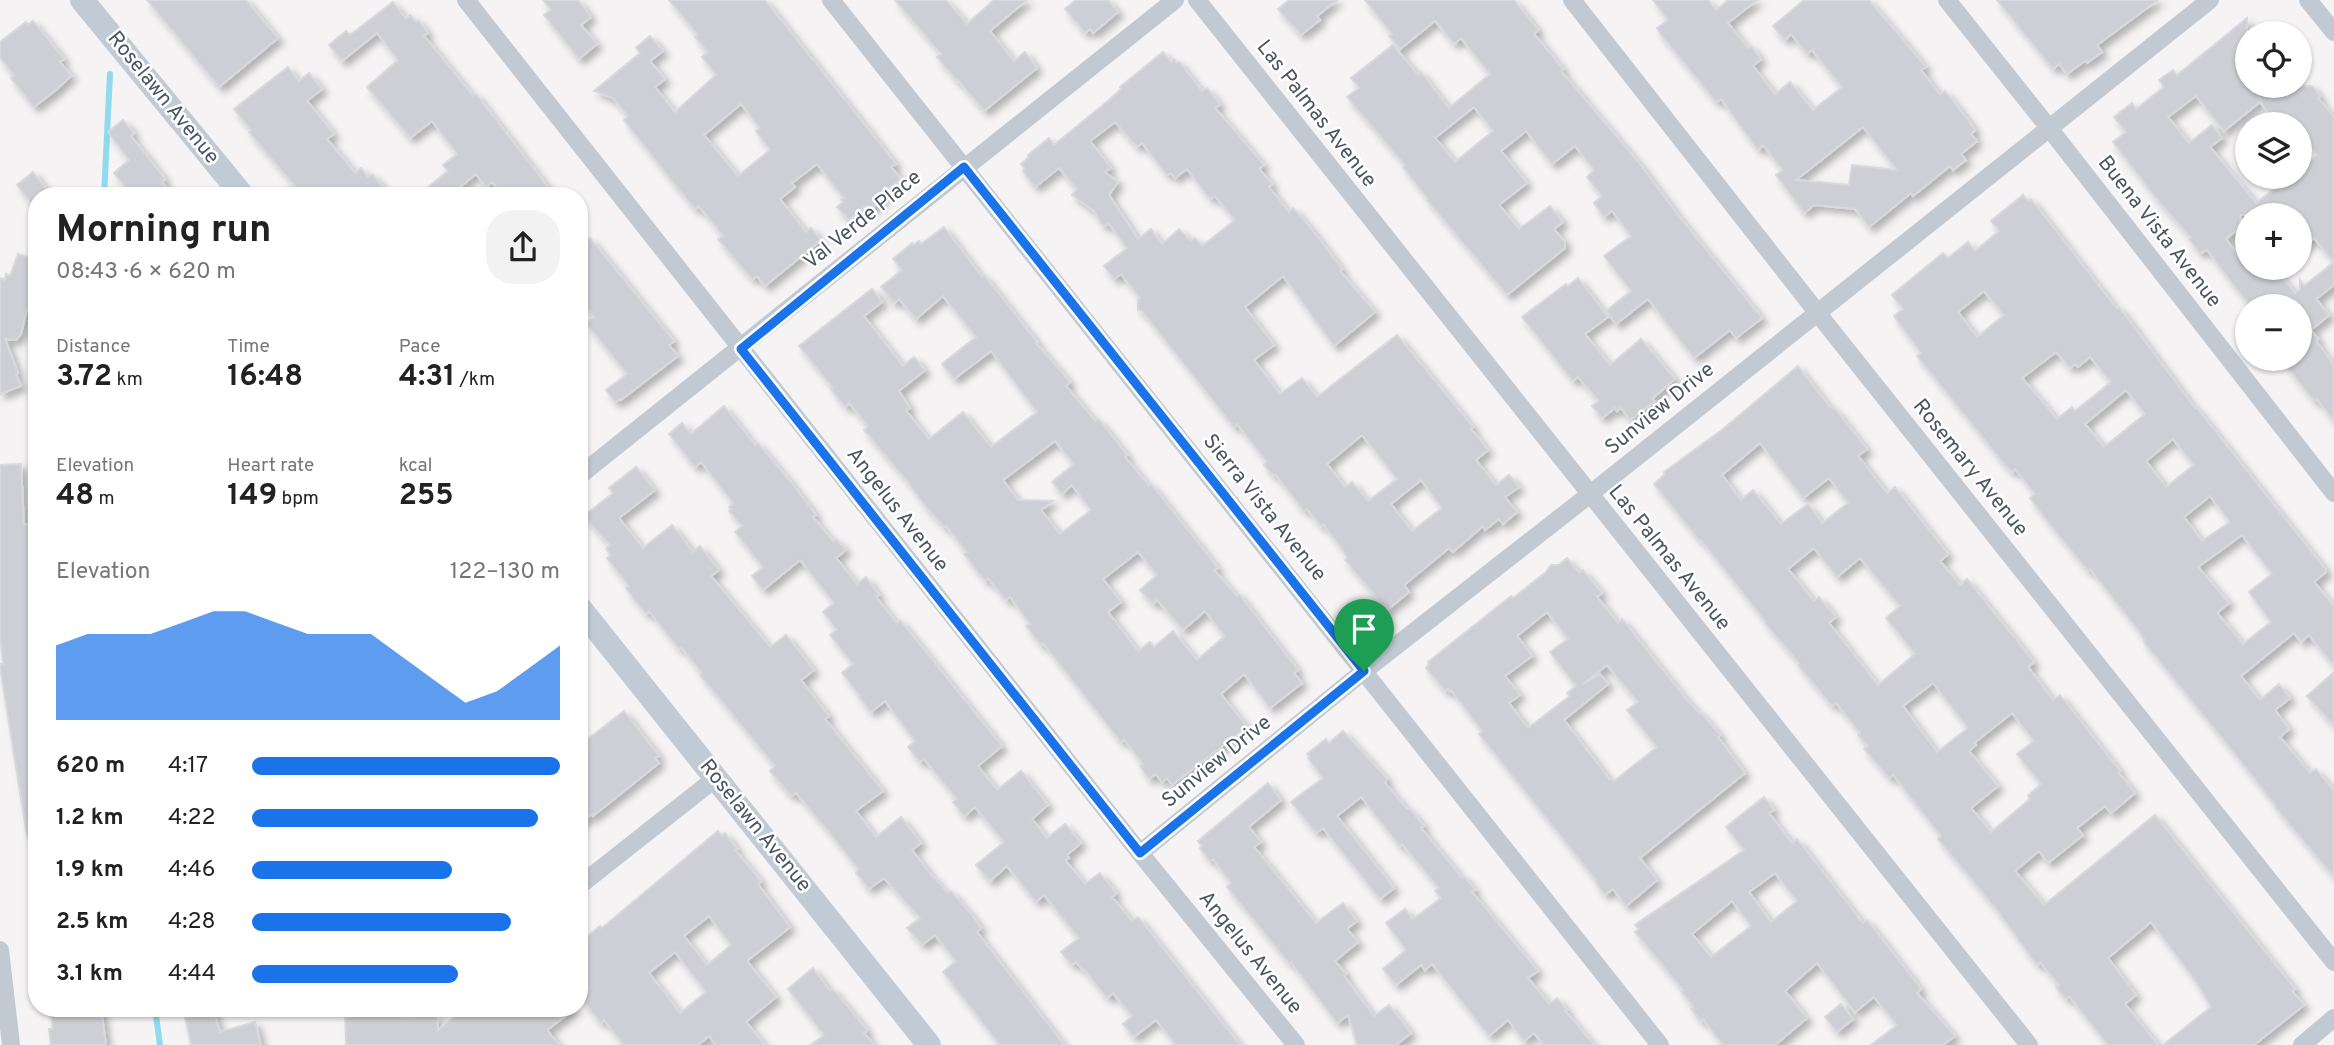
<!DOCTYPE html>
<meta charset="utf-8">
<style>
:root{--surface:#fff;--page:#f2f2f2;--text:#222;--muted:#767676;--accent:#1a73e8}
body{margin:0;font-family:Overpass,sans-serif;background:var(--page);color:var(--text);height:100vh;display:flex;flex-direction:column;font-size:26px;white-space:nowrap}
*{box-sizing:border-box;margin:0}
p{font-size:23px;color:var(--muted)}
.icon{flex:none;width:38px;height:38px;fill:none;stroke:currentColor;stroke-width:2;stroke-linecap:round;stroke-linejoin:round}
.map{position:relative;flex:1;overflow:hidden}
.drawer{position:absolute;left:28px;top:187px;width:560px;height:830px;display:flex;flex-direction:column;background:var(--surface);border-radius:28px;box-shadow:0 2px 5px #0004}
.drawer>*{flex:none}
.controls{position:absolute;left:2235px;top:21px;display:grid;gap:14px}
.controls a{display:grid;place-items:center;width:77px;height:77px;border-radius:50%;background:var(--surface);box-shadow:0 2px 5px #0004;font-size:35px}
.pin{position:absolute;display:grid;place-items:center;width:60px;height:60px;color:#fff;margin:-72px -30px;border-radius:50% 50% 50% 0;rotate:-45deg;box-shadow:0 0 7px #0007}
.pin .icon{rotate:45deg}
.round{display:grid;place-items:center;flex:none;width:74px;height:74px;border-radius:28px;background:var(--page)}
.headline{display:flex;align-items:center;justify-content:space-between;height:119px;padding:0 28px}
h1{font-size:38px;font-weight:700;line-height:52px}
.metrics{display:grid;grid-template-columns:repeat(3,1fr);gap:10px;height:119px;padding:7px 28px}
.metrics div{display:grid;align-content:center}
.metrics b{font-size:30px;font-weight:700}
.metrics small{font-size:19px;font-weight:400}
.metrics p{font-size:19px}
.chart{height:196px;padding:14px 28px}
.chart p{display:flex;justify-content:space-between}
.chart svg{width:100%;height:126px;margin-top:7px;fill:var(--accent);opacity:.7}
ul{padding:0 28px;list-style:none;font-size:23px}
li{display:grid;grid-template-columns:112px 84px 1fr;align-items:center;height:52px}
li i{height:18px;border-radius:9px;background:var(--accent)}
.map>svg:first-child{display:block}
</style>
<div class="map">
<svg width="2334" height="1045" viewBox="0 0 2334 1045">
<defs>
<filter id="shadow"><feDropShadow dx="5" dy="5" stdDeviation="3.5" flood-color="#0004"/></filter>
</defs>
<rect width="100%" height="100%" fill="#f5f3f3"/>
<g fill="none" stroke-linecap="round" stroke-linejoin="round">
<path stroke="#90daee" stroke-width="6" d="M104,196L110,74
M155,1008L160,1045"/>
</g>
<path fill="#cdcfd5" stroke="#d7d9de" stroke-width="2" fill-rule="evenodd" filter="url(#shadow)" d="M147,0H246L278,38L219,87Z
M543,0H578L591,17L581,25L597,44L579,59L544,15L551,10Z
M669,0H765L896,164L891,167L901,179L880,196L883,199L870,210L866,206L849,220L837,207L843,202L841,200L844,198L817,164L792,183L795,187L780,199L806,232L811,228L821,240L765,286L757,276L753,279L749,276L718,239L723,236L704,212L698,206L695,209L673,182L624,120L628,116L613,98L594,91L640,53L636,48L650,36L663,51L650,61L665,79L655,87L675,112L716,75L702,57L708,52L695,37L698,35ZM741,104L760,128L756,131L770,150L738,176L704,135Z
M895,0H946L967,24L994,0H1027L990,31L1014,61L1025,52L1037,68L984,111L958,80L957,81L937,57L941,54Z
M1076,0H1108L1118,12L1093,33L1090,29L1085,33L1065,9Z
M1289,0H1337L1317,16L1320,20L1301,35L1278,9Z
M1365,0H1514L1538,30L1534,34L1563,69L1561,71L1639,163L1681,219L1762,318L1736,338L1730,330L1694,358L1648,299L1616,324L1606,311L1631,291L1604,256L1631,236L1612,211L1604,217L1594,203L1602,196L1587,177L1594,170L1575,146L1552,164L1526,131L1501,151L1527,183L1499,205L1519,229L1550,206L1563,222L1554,229L1565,242V248L1507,295L1427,200L1428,199L1403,167L1405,165L1347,97L1359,88L1351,78L1393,45L1418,75L1421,72L1449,108L1490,74L1461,38L1454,44L1435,21L1400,49L1389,36L1392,34ZM1474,107L1493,131L1455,162L1435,138Z
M1653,0H1708L1716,10L1728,0H1757L1728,23L1748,48L1751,46L1761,59L1753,66L1775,94L1790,82L1813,110L1842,87L1812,50L1807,54L1791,34L1785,40L1773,26L1804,0H1869L1926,67L1921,70L1940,95L1945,91L1959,108L1975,130L1971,134L1977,141L1961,154L1966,160L1953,170L1950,166L1913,196L1911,193L1869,227L1855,209L1814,205L1804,213L1776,175L1783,170L1763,145L1758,150L1721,99L1716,102L1662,36L1657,28L1668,20ZM1863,127L1897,170L1852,165L1849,185L1796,180Z
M1997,0H2158L2097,45L2102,52L2087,63L2086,60L2067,74L2059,64L2053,69Z
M393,2L406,19L410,15L416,22L418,20L428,33L424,36L473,96L476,94L555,196H504L492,182L486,187L476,174L449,196H417L448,171L443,165L457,154L432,121L410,138L367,87L398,60L377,33L342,61L329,45L346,31L350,35Z
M2247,18V86H2312L2320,96L2318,98L2334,117V285L2316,299L2329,315L2311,330L2318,339L2316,341L2334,365V421L2317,399L2314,401L2281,359H2300V306H2250L2207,250L2200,253L2189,239L2191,238L2156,198L2113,142L2126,132L2114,117L2132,103L2136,109L2164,87L2159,80L2173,70L2177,75ZM2196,96L2224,131L2260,102L2276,124H2300V133L2317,155L2300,169V177H2290L2256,203L2210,147L2222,138L2212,125L2189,143L2168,117ZM2241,215H2300V249L2314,238L2334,262L2304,286L2300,280V290L2295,293L2274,268H2247L2226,239L2239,228Z
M33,21L64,59L60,62L71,76L57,89L34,107L11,78L14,75L0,58V42L26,22L28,25Z
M1163,52L1171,62L1174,59L1177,63L1179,62L1202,91L1207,88L1220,104L1215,108L1264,165L1259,169L1272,184L1269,187L1289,212L1293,208L1309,226L1342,269L1340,271L1375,312L1334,346L1283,276L1245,307L1274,345L1254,360L1280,394L1302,378L1317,397L1397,335L1473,427L1471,429L1488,450L1476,460L1496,485L1509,475L1519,487L1505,497L1517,512L1503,524L1499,519L1485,530L1483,526L1453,552L1449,548L1404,585L1409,592L1387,610L1345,560L1347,558L1343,550L1323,524L1321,526L1307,509L1304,511L1276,475L1274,476L1264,465L1267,462L1237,424L1234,427L1142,311L1138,310V300L1140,298L1121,274L1114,279L1104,266L1127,248L1109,224L1103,226L1094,211L1072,195L1077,189L1059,168L1035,187L1023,171L1025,169L1021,164L1029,157L1028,155L1049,138L1054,145L1109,100L1121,89L1120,87ZM1115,122L1137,147L1142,143L1167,175L1171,173L1175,178L1187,169L1210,199L1215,196L1235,220L1202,246L1195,238L1191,241L1179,229L1162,244L1151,229L1138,239L1109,195L1118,182L1105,172L1111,168L1090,141ZM1362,435L1397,479L1368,501L1352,482L1345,487L1327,464ZM1421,480L1442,508L1412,531L1391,504Z
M288,67L299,81L309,73L322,89L307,101L334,134L327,139L355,173L361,168L368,177L372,174L384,188L375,196H362L356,189L347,196H303L249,132L251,130L234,109Z
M123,120L134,133L131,136L165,179L162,182L173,196H132L114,173L129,160L108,132Z
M33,172L52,196H37V210L17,185Z
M2023,195L2028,201L2031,199L2117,309L2119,307L2195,408L2196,407L2326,570V572L2314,582L2334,606V666L2309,635L2301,642L2294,633L2241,676L2260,700L2279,684L2290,698L2275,710L2289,729L2280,737L2310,773L2316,769L2334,791V877L2275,807L2276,806L2227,744L2144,642L2145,641L2139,631L2090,569L2088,571L2048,522L2030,498L2035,494L2015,469L2012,472L2005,465L1917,356L1921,353L1894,316L1903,309L1892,295L1943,253L1948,258L1968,242L1975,251L1999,231L1991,221ZM1984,291L2004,315L1977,337L1958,312ZM2056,352L2070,368L2075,364L2078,367L2090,357L2111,382L2075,411L2072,407L2057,419L2022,378ZM2126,390L2145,414L2104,447L2085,424ZM2173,439L2194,465L2166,487L2146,461ZM2210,496L2230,522L2202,541L2184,517ZM2242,535L2272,574L2249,592L2271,622L2243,644L2217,613L2229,603L2198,567Z
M944,227L982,277L984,275L1037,342L1036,343L1070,382L1066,386L1095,421L1098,419L1108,431L1127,455L1125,457L1149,486L1151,484L1218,568L1214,570L1237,596L1239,594L1298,670L1294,673L1302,683L1270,708L1244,674L1221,694L1247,727L1172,785L1167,778L1162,782L1156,774L1149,779L1140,766L1143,764L1124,739L1121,742L1043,643L1041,645L1026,626L1030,624L1010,597L1006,600L988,578L985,581L964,554L967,552L946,526L944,527L926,507L908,482L864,430L868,426L849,403L845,407L831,389L833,388L799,346L872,289L882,302L864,316L903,366L914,357L925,370L899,391L910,408L906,411L929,439L963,412L991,447L1037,412L991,351L954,379L942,364L976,337L943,296L916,319L899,299L894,303L881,287L902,270L893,259L912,243L913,245L919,241L921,244ZM1055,441L1074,464L1052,482L1062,494L1072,485L1091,510L1060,534L1041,510L1053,501L1018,500L1003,480ZM1138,552L1157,575L1140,590L1153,604L1157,600L1183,630L1205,611L1225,636L1197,660L1173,631L1154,647L1150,642L1138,651L1108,612L1121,602L1103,579Z
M590,238L674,341L669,345L678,356L621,400L620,399L615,402L606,390L627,374L586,323L594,317L579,299V246Z
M18,254L37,260V300L33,311L27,309L21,334L16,340L5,339L18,373L16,374L21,386L0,394V278L5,280L6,274L10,276Z
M1578,278L1608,317L1585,334L1610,365L1641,339L1675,379L1652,399L1655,401L1630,420L1621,408L1617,411L1615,408L1602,418L1592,406L1599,401L1578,377L1573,381L1522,317L1566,284L1568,286Z
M1798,366L1829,406L1835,409L1867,449L1858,456L1887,493L1895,487L1948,554L1940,561L1960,585L1967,579L2034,662L2028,667L2053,700L2060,695L2120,771L2118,772L2135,793L2111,813L2105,806L2077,828L2083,835L2048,863L2039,851L2015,871L2044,905L2155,815L2295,989L2292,991L2304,1005L2254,1045H2163L2211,1007L2195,980L2151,922L2108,958L2136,995L2125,1004L2158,1045H2108L2069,996L2066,999L2056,987L2059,985L2040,962L2037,965L1997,910L1938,839L1941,836L1893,775L1889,778L1864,749L1868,746L1858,735L1860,733L1836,703L1832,706L1798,665L1800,664L1765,623L1766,622L1701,540L1700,541L1654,484L1665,474L1664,472L1723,429ZM1760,443L1803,498L1829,478L1848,503L1822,523L1808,504L1781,524L1753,490L1741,500L1722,475ZM1814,548L1837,577L1860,558L1900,606L1886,618L1915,654L1878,685L1829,623L1836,617L1819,597L1814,601L1788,569ZM1933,683L1968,728L1937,752L1903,706ZM2012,713L2034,741L2017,754L2041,784L2028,796L2030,799L1991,832L1971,808L1998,786L1969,751L1976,745L1974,743Z
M724,406L755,445L758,443L790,481L816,515L813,517L833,541L836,539L846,550L836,558L857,584L866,577L879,595L876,597L897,623L900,620L1002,746L978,766L997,790L1021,771L1048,805L1032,819L1047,838L1065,824L1081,843L1067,855L1069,858L1065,860L1085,884L1100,873L1116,893L1112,897L1132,921L1138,917L1240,1045H1176L1156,1020L1134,1037L1123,1024L1132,1016L1113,993L1107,998L1084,969L1083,970L1076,962L1072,965L1061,952L1079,938L1044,895L1036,902L1007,866L990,881L976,865L1004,842L975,807L965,816L962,814L953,802L957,799L924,759L920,762L908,747L915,741L885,701L871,712L859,697L860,696L842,673L853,664L830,635L837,630L823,612L834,603L800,560L763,590L752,576L763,567L735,532L742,526L729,511L731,509L729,507L733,503L701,462L695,467L669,434L682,423L691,434Z
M21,464L24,525L34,524L37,556V835L27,836L0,667V664H3L0,637V465Z
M636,467L655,490L619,518L643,548L672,525L693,552L700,546L719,570L711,576L770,647L786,635L814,670L801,680L829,716L825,719L883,791L856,811L876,837L901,817L921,843L912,850L931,875L948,893L951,891L971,914L981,928L977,932L1064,1045H1000L943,972L956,961L935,935L922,945L907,928L920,918L884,878L869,889L856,873L859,870L825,827L796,793L791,796L770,771L775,766L700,675L702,673L681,647L679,649L649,611L646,614L634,599L626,588L629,586L607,558L611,555L606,549L610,545L584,516L613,493L609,488Z
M1567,558L1579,573L1583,570L1602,593L1597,597L1618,623L1622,619L1687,700L1700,714L1701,713L1720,735L1718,737L1745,773L1640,858L1657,880L1626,906L1613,889L1605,895L1595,881L1596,880L1479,734L1482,731L1451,690L1450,691L1448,689L1445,691L1426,668L1429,664L1428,662L1511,596L1513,598L1546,572L1551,565H1559ZM1547,612L1568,639L1550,652L1576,686L1567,693L1570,696L1528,728L1509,703L1520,695L1505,676L1532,656L1517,636ZM1607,665L1638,702L1627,710L1657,747L1614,781L1612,779L1610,780L1564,720L1608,684L1600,674L1583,684Z
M2334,672V726L2307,696Z
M624,711L659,756L655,758L659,763L593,816L592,814L579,824V770L587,764L579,755V746Z
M1343,731L1378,769L1387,779L1385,783L1407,809L1409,808L1424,826L1421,828L1462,878L1464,876L1475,890L1472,892L1538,971L1528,978L1549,1004L1557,998L1567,1010L1565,1011L1594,1045H1544L1534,1033L1524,1041L1508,1020L1489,1036L1432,964L1425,970L1421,965L1396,985L1383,969L1406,950L1386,923L1405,909L1413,919L1441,898L1435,891L1439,888L1402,844L1400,846L1361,797L1337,816L1394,888L1380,899L1323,828L1316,833L1291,802L1323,778L1308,758L1310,757L1307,754L1326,739L1329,743Z
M1268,783L1281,800L1249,827L1261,842L1254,847L1316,923L1343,903L1357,921L1347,929L1358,942L1335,961L1346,974L1344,976L1374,1016L1389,1005L1411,1033L1396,1045H1357L1348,1015L1337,1023L1291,962L1289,963L1227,887L1231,883L1213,859L1210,861L1200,848L1202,846L1198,841Z
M1764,797L1774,810L1769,813L1792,843L1797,839L1863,923L1867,920L1921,989L1917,993L1955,1036L1943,1045H1871L1897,1025L1874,997L1855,1012L1817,963L1785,991L1807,1018L1775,1045H1723L1703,1019L1701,1021L1691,1009L1694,1007L1681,991L1683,990L1635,932L1639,929L1635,925L1744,850L1726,827ZM1775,873L1797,901L1771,922L1749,892ZM1732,901L1751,926L1711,957L1692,934Z
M718,831L722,836L725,833L737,849L735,850L761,881L758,884L790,927L747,961L776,997L746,1022L765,1045H716L709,1036L698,1045H624L604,1020L601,1023L579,996V943L600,926L602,928ZM709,916L731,945L707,965L684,936ZM675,952L706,992L680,1013L649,973Z
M813,968L830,991L833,989L867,1030L864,1033L874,1045H811L824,1035L788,989Z
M1841,1004L1853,1019L1837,1032L1825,1017Z
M50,1008H101L106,1045H51L49,1029H53Z
M196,1008H213L220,1032L255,1022L261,1045H191L185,1017L197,1013Z
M345,1008H403L404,1017L437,1015L438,1030L465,1008H576L547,1030L559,1045H346Z"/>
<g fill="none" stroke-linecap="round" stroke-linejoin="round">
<path stroke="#c1cad2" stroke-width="18" d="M466,0L1140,853L1296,1045
M831,0L1660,1045
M1197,0L2029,1045
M1572,0L1831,330L2334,962
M1947,0L2049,128L2334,493
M2308,0L2334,32
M579,476L1175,0
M1140,853L1364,671L1589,495L2210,0
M579,886L716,778
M0,950L11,1045
M2302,1045L2334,1018"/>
<path stroke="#c1cbd6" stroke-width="24" d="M82,0L243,196
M579,607L929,1045"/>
</g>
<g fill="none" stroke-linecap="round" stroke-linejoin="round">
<g stroke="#fff" stroke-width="14">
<path id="route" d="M964,167L1364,671L1140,853L741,349Z"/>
</g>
<use href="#route" stroke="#1a73e8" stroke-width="9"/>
</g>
<g text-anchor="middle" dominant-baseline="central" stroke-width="5" stroke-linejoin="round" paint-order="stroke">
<g font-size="21" fill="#4a5661" stroke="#fff">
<text transform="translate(163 98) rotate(51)">Roselawn Avenue</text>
<text transform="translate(1316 114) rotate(52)">Las Palmas Avenue</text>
<text transform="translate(863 220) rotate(-39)">Val Verde Place</text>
<text transform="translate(2159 232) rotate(52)">Buena Vista Avenue</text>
<text transform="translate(1660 409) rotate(-39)">Sunview Drive</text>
<text transform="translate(1970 468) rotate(51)">Rosemary Avenue</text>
<text transform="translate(1264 508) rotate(51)">Sierra Vista Avenue</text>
<text transform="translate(897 510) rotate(52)">Angelus Avenue</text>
<text transform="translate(1669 558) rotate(51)">Las Palmas Avenue</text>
<text transform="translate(1217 762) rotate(-39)">Sunview Drive</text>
<text transform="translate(755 826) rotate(51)">Roselawn Avenue</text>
<text transform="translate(1250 953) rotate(51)">Angelus Avenue</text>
</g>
</g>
</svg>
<div class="controls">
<a><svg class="icon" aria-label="locate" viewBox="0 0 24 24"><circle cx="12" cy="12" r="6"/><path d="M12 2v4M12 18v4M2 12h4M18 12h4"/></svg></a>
<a><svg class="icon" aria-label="layers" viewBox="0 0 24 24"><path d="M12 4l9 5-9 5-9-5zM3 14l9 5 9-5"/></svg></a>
<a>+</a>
<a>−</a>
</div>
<div class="pin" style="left:1364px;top:671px;background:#1e9e55"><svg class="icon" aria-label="arrive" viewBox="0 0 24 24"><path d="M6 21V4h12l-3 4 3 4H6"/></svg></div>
<section class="drawer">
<div class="headline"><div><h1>Morning run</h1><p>08:43 · 6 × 620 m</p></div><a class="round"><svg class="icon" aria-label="share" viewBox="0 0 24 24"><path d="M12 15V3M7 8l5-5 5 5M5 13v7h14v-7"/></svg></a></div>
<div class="metrics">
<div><p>Distance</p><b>3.72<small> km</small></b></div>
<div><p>Time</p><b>16:48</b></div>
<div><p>Pace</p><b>4:31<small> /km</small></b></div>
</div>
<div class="metrics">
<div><p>Elevation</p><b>48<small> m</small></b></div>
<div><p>Heart rate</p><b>149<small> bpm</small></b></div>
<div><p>kcal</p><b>255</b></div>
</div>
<div class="chart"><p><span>Elevation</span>122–130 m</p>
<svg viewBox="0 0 160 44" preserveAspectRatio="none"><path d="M0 44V18L10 14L20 14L30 14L40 10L50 6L60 6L70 10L80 14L90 14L100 14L110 22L120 30L130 38L140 34L150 26L160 18V44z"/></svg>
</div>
<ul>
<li><b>620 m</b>4:17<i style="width:100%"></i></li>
<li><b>1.2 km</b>4:22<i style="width:93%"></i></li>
<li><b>1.9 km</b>4:46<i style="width:65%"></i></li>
<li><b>2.5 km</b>4:28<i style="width:84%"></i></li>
<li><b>3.1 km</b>4:44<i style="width:67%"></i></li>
</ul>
</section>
</div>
